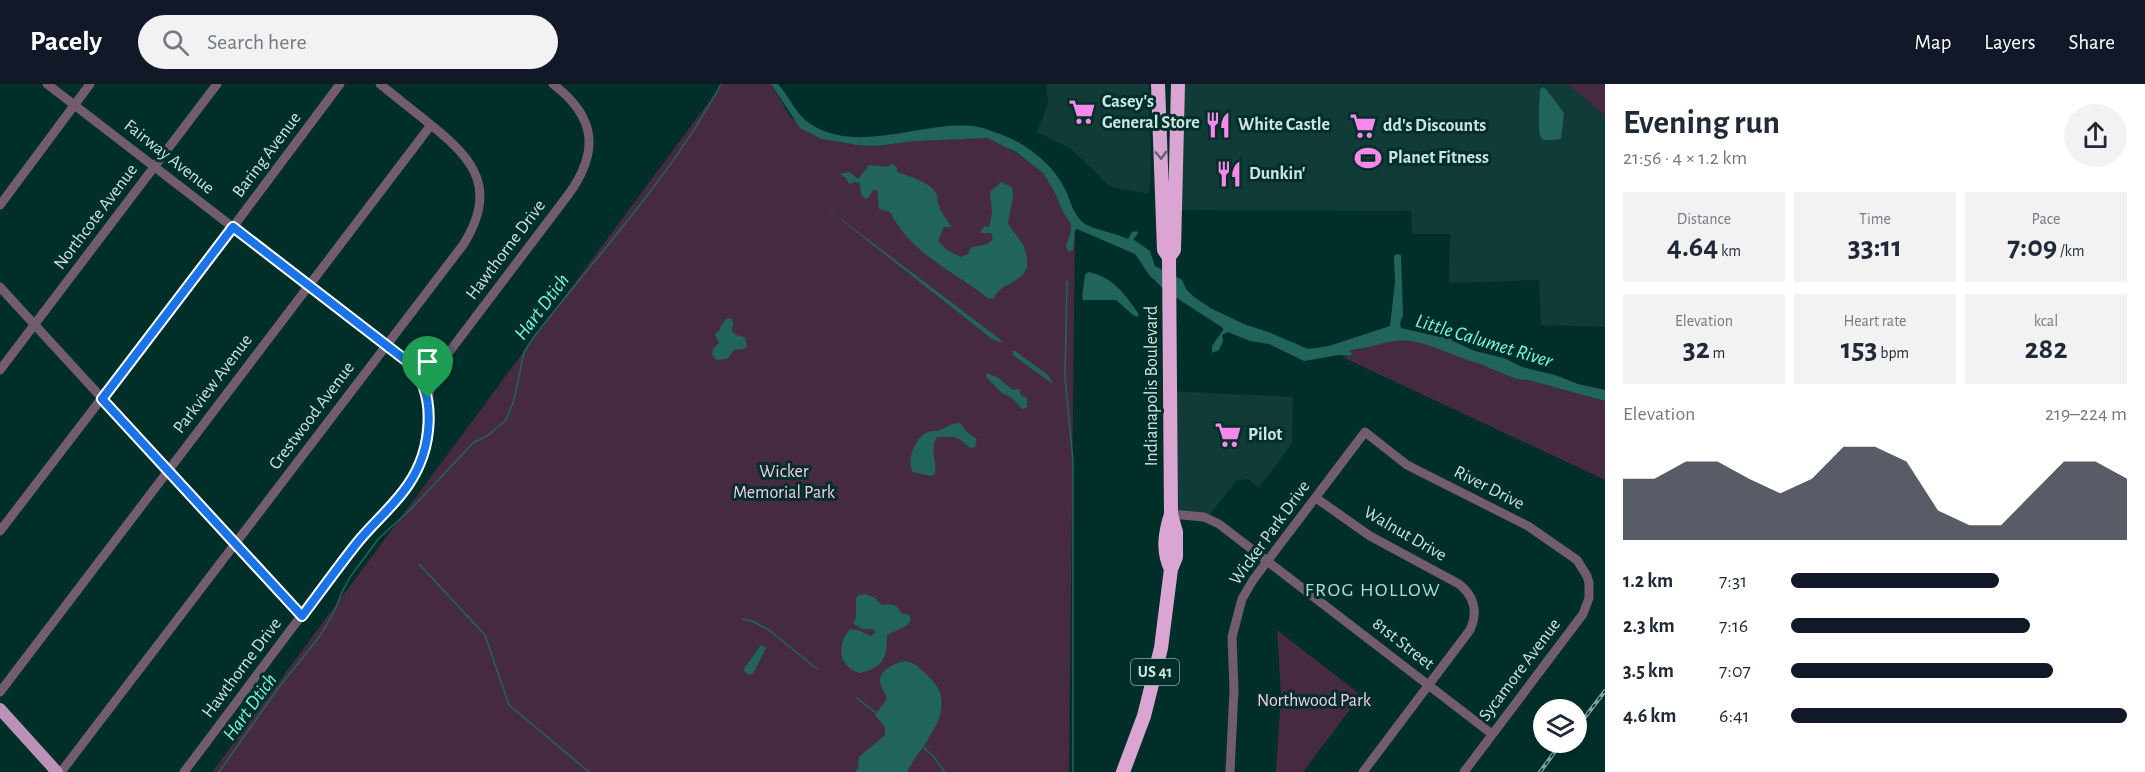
<!DOCTYPE html>
<meta charset="utf-8">
<style>
:root{--surface:#fff;--page:#f2f2f3;--text:#1f2937;--muted:#747a83;--accent:#111827}
body{margin:0;font-family:"Alegreya Sans",sans-serif;background:var(--page);color:var(--text);height:100vh;display:flex;flex-direction:column;font-size:22px;white-space:nowrap}
*{box-sizing:border-box;margin:0}
p{font-size:20px;color:var(--muted)}
.icon{flex:none;width:33px;height:33px;fill:none;stroke:currentColor;stroke-width:2;stroke-linecap:round;stroke-linejoin:round}
.map{position:relative;flex:1;overflow:hidden}
.drawer{display:flex;flex-direction:column;background:var(--surface);width:540px}
.drawer>*{flex:none}
.controls{position:absolute;left:1533px;top:615px;display:grid;gap:12px}
.controls a{display:grid;place-items:center;width:54px;height:54px;border-radius:50%;background:var(--surface);box-shadow:0 3px 9px #0003;font-size:30px}
.pin{position:absolute;display:grid;place-items:center;width:51px;height:51px;color:#fff;margin:-62px -26px;border-radius:50% 50% 50% 0;rotate:-45deg;box-shadow:0 0 6px #0007}
.pin .icon{rotate:45deg}
.round{display:grid;place-items:center;flex:none;width:63px;height:63px;border-radius:32px;background:var(--page)}
.head{display:flex;align-items:center;justify-content:space-between;height:102px;padding:0 18px}
h1{font-size:33px;font-weight:700;line-height:45px}
.metrics{display:grid;grid-template-columns:repeat(3,1fr);gap:9px;height:102px;padding:6px 18px}
.metrics div{display:grid;align-content:center;border-radius:0px;background:var(--page);text-align:center}
.metrics b{font-size:30px;font-weight:700}
.metrics small{font-size:16px;font-weight:400}
.metrics p{font-size:16px}
.chart{height:168px;padding:12px 18px}
.chart p{display:flex;justify-content:space-between}
.chart svg{width:100%;height:108px;margin-top:6px;fill:var(--accent);opacity:.7}
ul{padding:0 18px;list-style:none;font-size:20px}
li{display:grid;grid-template-columns:96px 72px 1fr;align-items:center;height:45px}
li i{height:15px;border-radius:8px;background:var(--accent)}
header{display:flex;align-items:center;gap:36px;box-sizing:border-box;height:84px;padding:0 30px;background:var(--accent);color:#fff}
header strong{font-size:28px}
nav{display:flex;gap:33px;margin-inline-start:auto;font-size:21px}
.search{width:420px;height:54px;background:var(--page);display:flex;align-items:center;gap:15px;box-sizing:border-box;padding:0 21px;border-radius:33px;color:var(--muted);font-size:22px}
main{display:flex;flex:1;min-height:0}
.map>svg:first-child{display:block}
</style>
<header>
<strong>Pacely</strong>
<div class="search"><svg class="icon" aria-label="search" viewBox="0 0 24 24"><circle cx="10" cy="10" r="6"/><path d="M15 15l6 6"/></svg>Search here</div>
<nav><a>Map</a><a>Layers</a><a>Share</a></nav>
</header>
<main>
<div class="map">
<svg width="1605" height="688" viewBox="0 0 1605 688">
<rect width="100%" height="100%" fill="#002f29"/>
<path fill="#103b36" d="M1046,0H1149L1151,89L1149,110L1111,103L1071,65L1037,48L1048,19Z
M1181,0H1565L1571,3L1605,32V243L1541,241L1539,196L1449,199L1450,150H1412L1411,127L1178,126Z
M1171,307L1293,313L1292,359L1259,404L1248,395L1236,397L1209,432L1173,428Z"/>
<path fill="#452a41" d="M722,0H771L791,34L841,59L876,62L916,57L976,54H987L1003,61L1027,76L1043,89L1054,107L1062,126L1075,145L1069,688H212Z
M1565,0H1605V32L1571,3Z
M1402,256C1430,259 1457,271 1484,281C1498,287 1513,297 1528,296L1605,317V396L1342,273L1350,272L1353,269L1349,267L1351,266H1360L1383,258Z
M1277,546L1361,611L1303,688H1276L1281,611Z"/>
<path fill="#21645c" d="M771,0H778C789,12 795,29 809,39C859,73 926,34 979,43C987,45 997,49 1005,52C1028,61 1054,82 1065,105C1071,117 1073,132 1085,140C1095,146 1116,149 1128,155L1132,148L1137,147L1138,150L1133,155L1150,167L1155,182L1182,196L1186,205L1194,213L1212,225L1244,240L1268,248L1308,265L1329,262L1390,242L1395,198L1394,173L1396,170L1401,171L1403,231L1400,239L1401,244L1440,253L1448,246L1450,254L1453,257L1475,267L1504,274L1522,283L1555,291L1578,300L1605,306V317L1528,296C1513,297 1499,287 1485,282C1480,279 1473,278 1467,276C1448,269 1430,260 1410,257C1389,254 1371,265 1351,266L1350,268L1353,269L1350,272L1339,271L1304,277L1269,260L1250,257L1228,248L1222,251L1223,257L1219,266L1212,269V262L1223,246V244L1166,207L1150,192L1135,170L1077,145L1075,146L1073,166L1068,168L1066,162L1071,148V140L1062,126L1054,107L1043,89L1016,68L987,54L916,57L876,62L857,61L822,55L800,44Z
M1542,3L1546,5L1564,29L1561,55C1556,55 1546,58 1542,55C1536,49 1540,15 1540,6Z
M892,80L897,83V88C907,91 931,99 936,109C940,116 936,111 938,119C940,127 947,136 952,143H944L938,157L947,166L961,173L968,170C971,156 987,167 993,154L991,149H980L984,142L989,143L990,141L992,127L990,108L1001,98L1012,103L1013,112L1008,139C1012,147 1020,154 1024,163C1038,201 1003,193 993,215H989C955,188 911,170 890,128L879,125L877,106H873L869,113L865,115L861,110L860,99L855,98L849,100L846,94L840,90L849,88L858,95L869,81L888,83Z
M820,119L1001,256L1002,259L992,255Z
M1088,188C1112,192 1125,210 1138,229V233L1133,231L1116,216H1083L1082,213L1085,191Z
M731,234L733,238L732,247L736,251L745,253L747,262L744,265L734,266L727,275L716,276L712,270L713,265L719,259L715,250L720,246V243L726,235Z
M1012,266L1015,267L1047,290L1053,299L1050,298L1013,271Z
M986,289L997,293L1013,306L1019,305L1021,312L1027,314V323L1022,325L1012,314L1002,309L987,294Z
M960,339L967,348L977,355L975,363L972,364C965,362 965,358 959,355C954,352 943,353 937,353C929,365 937,378 935,390L931,392L913,388C906,377 915,353 928,348C933,346 938,348 942,345C949,342 951,339 960,339Z
M865,510L875,514L882,521C891,519 898,520 901,529L909,531L911,535L908,541L887,551C887,572 885,583 860,589C838,583 836,561 850,545L858,546L871,552L875,549L874,545H863L853,540L856,533V514L859,511Z
M761,561L766,564L753,590L748,591L744,586L745,583Z
M906,577C916,579 922,586 929,593C962,624 922,659 907,688H855L858,684L859,673L885,651V643L875,631L887,615C886,609 880,603 880,597C880,585 897,578 906,577Z"/>
<g fill="none" stroke-linecap="round" stroke-linejoin="round">
<path stroke="#21645c" stroke-width="1.5" d="M1067,197L1065,293L1073,377V688
M419,480L485,551L509,621L589,688
M742,535L752,537L769,546L817,585
M857,614L876,629
M923,663L933,672L945,688
M219,688L279,603L320,552L335,526L342,508L350,493L379,454L410,426L473,359L487,352L506,336L514,316L524,268L533,254C596,172 672,92 721,0"/>
<path stroke="#725c6e" stroke-width="9" d="M47,0L408,278L418,287L428,314
M0,121L90,0
M0,203L302,532
M0,286L217,0
M1316,414L1370,452L1459,500C1475,513 1478,528 1470,546L1363,688
M1171,430L1204,433L1219,440L1492,650
M0,447L233,143L340,0
M0,608L431,41
M61,688L463,161C498,106 475,76 431,41C414,27 397,14 380,0
M184,688C241,613 296,537 354,463C375,437 402,415 417,385C433,354 421,315 437,284L568,111C600,67 596,33 553,0
M1230,688L1234,606L1232,553L1242,515L1253,496L1365,348L1407,381L1528,442L1577,476L1587,492L1589,499V514L1583,530L1464,688"/>
<path stroke="#bc91b6" stroke-width="12" d="M0,625L57,688"/>
<path stroke="#daa5d2" stroke-width="14" d="M1158,0L1164,166L1169,173
M1171,485C1162,467 1165,449 1171,430
M1123,688L1144,632L1161,564L1171,485L1176,473V448L1171,430L1169,173L1174,166L1178,0"/>
<g stroke="#82a29d" stroke-width="4">
<path id="rail" d="M1576,645L1605,607
M1540,688L1562,658"/>
</g>
<use href="#rail" stroke="#002f29" stroke-width="1.5" stroke-dasharray="4.5" stroke-linecap="butt"/>
</g>
<defs><path id="oneway-chevron" d="M-2-3.5L2.5 0L-2 3.5" fill="none" stroke-width="1.6" stroke-linecap="round" stroke-linejoin="round" transform="scale(1.5)"/></defs>
<use stroke="#626475" href="#oneway-chevron" transform="translate(1161 71) rotate(88)"/>
<g fill="none" stroke-linecap="round" stroke-linejoin="round">
<g stroke="#fff" stroke-width="12">
<path id="route" d="M233,143L408,278C439,310 432,366 408,401C394,422 373,439 357,459C338,483 320,508 302,532L102,315Z"/>
</g>
<use href="#route" stroke="#1a73e8" stroke-width="8"/>
</g>
<defs>
<g id="supermarket-bare" transform="scale(2.07)"><path d="M-6-5.5h2.5l.6 2H6L4.5 2H-2.5L-4.4-4H-6ZM-1.5 3.2a1.3 1.3 0 1 0 .1 0ZM3 3.2a1.3 1.3 0 1 0 .1 0Z" fill="#f888ea" stroke="#002f29" stroke-width="2.5" paint-order="stroke"/></g>
<g id="restaurant-bare" transform="scale(2.07)"><path d="M-5-6h1v4h1v-4h1v4h1v-4h1v5L-1.5 .5V6h-2V.5L-5-1ZM5-6V6H3V1.5H1.5Q1.5-4 5-6Z" fill="#f888ea" stroke="#002f29" stroke-width="2.5" paint-order="stroke"/></g>
<g id="stadium-bare" transform="scale(2.07)"><path d="M0-5a6.5 5 0 1 0 0 10a6.5 5 0 1 0 0-10ZM-3.5-1.8h7v3.6h-7Z" fill="#f888ea" stroke="#002f29" stroke-width="2.5" paint-order="stroke"/></g>
</defs>
<g fill-rule="evenodd">
<use href="#supermarket-bare" x="1082" y="28"/>
<use href="#restaurant-bare" x="1218" y="41"/>
<use href="#supermarket-bare" x="1363" y="42"/>
<use href="#stadium-bare" x="1368" y="74"/>
<use href="#restaurant-bare" x="1229" y="90"/>
<use href="#supermarket-bare" x="1228" y="351"/>
</g>
<g text-anchor="middle" dominant-baseline="central" stroke-width="6" stroke-linejoin="round" paint-order="stroke">
<rect fill="#002f29" stroke="#90aea9" stroke-width="1.5" x="1131" y="575" width="48" height="26" rx="4.5"/>
<g font-size="16" font-weight="bold" fill="#cde4e0">
<text x="1155" y="588">US 41</text>
</g>
<g font-size="18" font-weight="bold" fill="#cde4e0" stroke="#002f29" text-anchor="start">
<text x="1102" y="18">Casey's<tspan x="1102" dy="21">General Store</tspan></text>
<text x="1238" y="41">White Castle</text>
<text x="1383" y="42">dd's Discounts</text>
<text x="1388" y="74">Planet Fitness</text>
<text x="1249" y="90">Dunkin'</text>
<text x="1248" y="351">Pilot</text>
</g>
<g font-size="18" fill="#cde4e0" stroke="#002f29">
<text transform="translate(267 71) rotate(-53)">Baring Avenue</text>
<text transform="translate(169 73) rotate(38)">Fairway Avenue</text>
<text transform="translate(96 133) rotate(-53)">Northcote Avenue</text>
<text transform="translate(506 166) rotate(-53)">Hawthorne Drive</text>
<text transform="translate(213 300) rotate(-53)">Parkview Avenue</text>
<text transform="translate(1152 302) rotate(-90)">Indianapolis Boulevard</text>
<text transform="translate(312 332) rotate(-53)">Crestwood Avenue</text>
<text transform="translate(1489 404) rotate(27)">River Drive</text>
<text transform="translate(1270 449) rotate(-54)">Wicker Park Drive</text>
<text transform="translate(1405 450) rotate(30)">Walnut Drive</text>
<text transform="translate(1403 560) rotate(38)">81st Street</text>
<text transform="translate(242 584) rotate(-53)">Hawthorne Drive</text>
<text transform="translate(1520 586) rotate(-53)">Sycamore Avenue</text>
</g>
<g font-size="18" fill="#f7cbef" stroke="#002f29">
<text x="784" y="388">Wicker<tspan x="784" dy="21">Memorial Park</tspan></text>
<text x="1314" y="617">Northwood Park</text>
</g>
<g font-size="20" font-style="italic" fill="#7bf7e6" stroke="#002f29">
<text transform="translate(542 223) rotate(-53)">Hart Dtich</text>
<text transform="translate(1484 257) rotate(17)">Little Calumet River</text>
<text transform="translate(250 623) rotate(-54)">Hart Dtich</text>
</g>
<g font-size="20" letter-spacing="1.5" fill="#afddd5" stroke="#002f29">
<text x="1373" y="506">FROG HOLLOW</text>
</g>
</g>
</svg>
<div class="controls">
<a><svg class="icon" aria-label="layers" viewBox="0 0 24 24"><path d="M12 4l9 5-9 5-9-5zM3 14l9 5 9-5"/></svg></a>
</div>
<div class="pin" style="left:428px;top:314px;background:#1e9e55"><svg class="icon" aria-label="arrive" viewBox="0 0 24 24"><path d="M6 21V4h12l-3 4 3 4H6"/></svg></div>
</div>
<section class="drawer">
<div class="head"><div><h1>Evening run</h1><p>21:56 · 4 × 1.2 km</p></div><a class="round"><svg class="icon" aria-label="share" viewBox="0 0 24 24"><path d="M12 15V3M7 8l5-5 5 5M5 13v7h14v-7"/></svg></a></div>
<div class="metrics">
<div><p>Distance</p><b>4.64<small> km</small></b></div>
<div><p>Time</p><b>33:11</b></div>
<div><p>Pace</p><b>7:09<small> /km</small></b></div>
</div>
<div class="metrics">
<div><p>Elevation</p><b>32<small> m</small></b></div>
<div><p>Heart rate</p><b>153<small> bpm</small></b></div>
<div><p>kcal</p><b>282</b></div>
</div>
<div class="chart"><p><span>Elevation</span>219–224 m</p>
<svg viewBox="0 0 160 44" preserveAspectRatio="none"><path d="M0 44V19L10 19L20 12L30 12L40 19L50 25L60 19L70 6L80 6L90 12L100 32L110 38L120 38L130 25L140 12L150 12L160 19V44z"/></svg>
</div>
<ul>
<li><b>1.2 km</b>7:31<i style="width:62%"></i></li>
<li><b>2.3 km</b>7:16<i style="width:71%"></i></li>
<li><b>3.5 km</b>7:07<i style="width:78%"></i></li>
<li><b>4.6 km</b>6:41<i style="width:100%"></i></li>
</ul>
</section>
</main>
